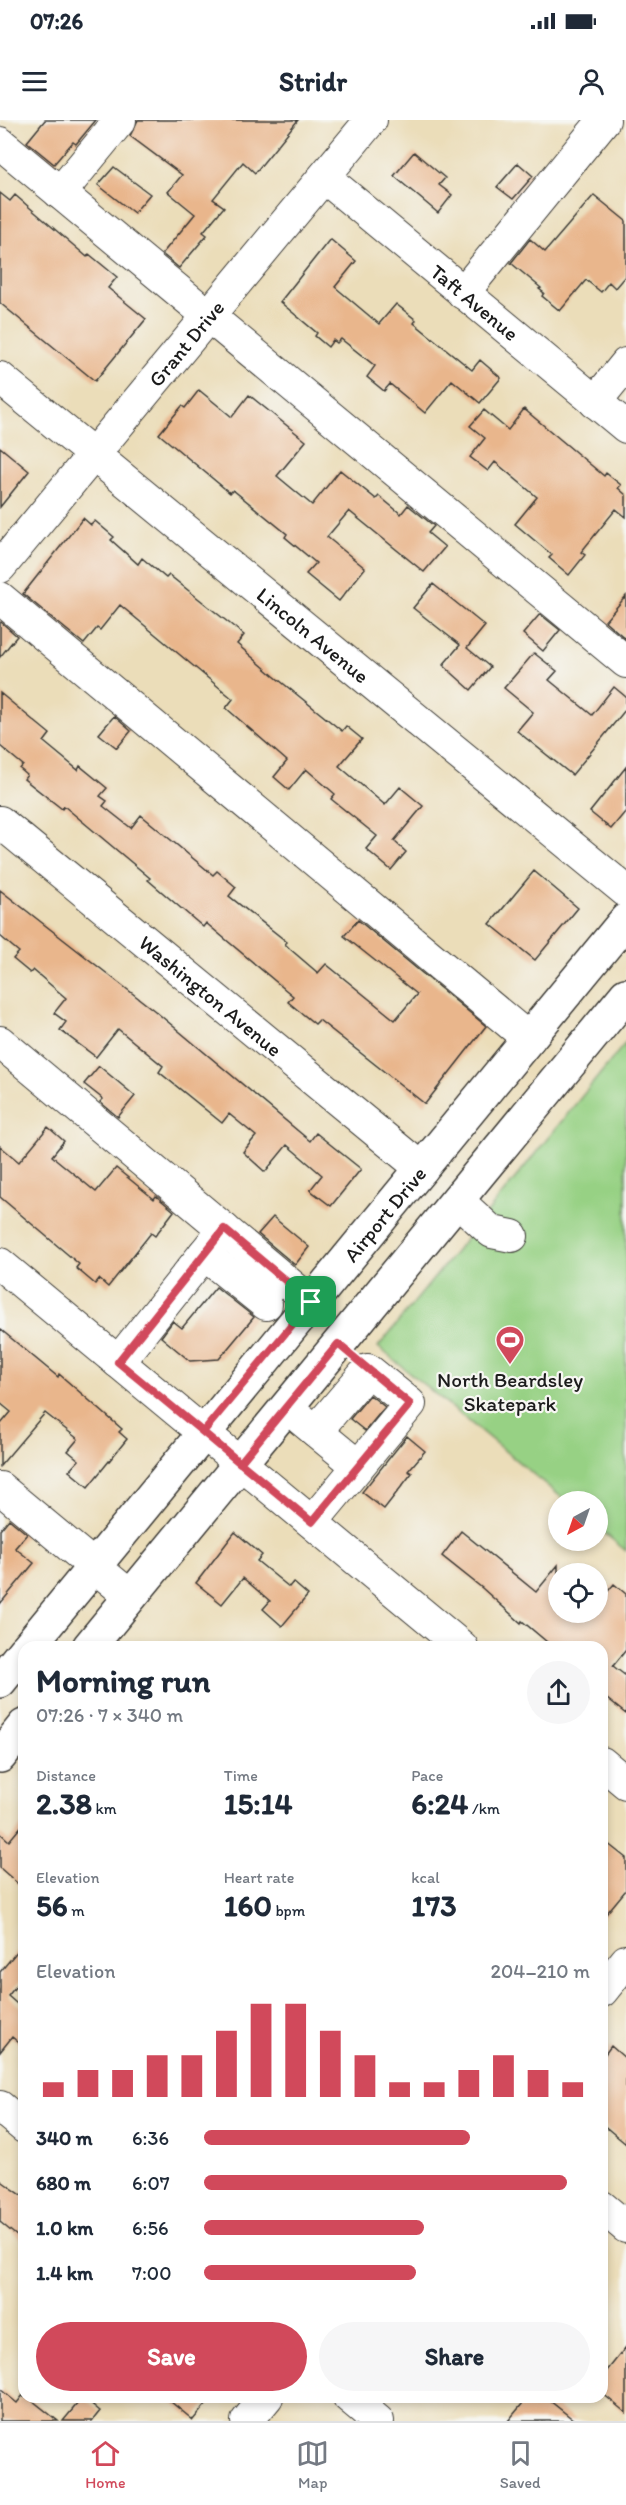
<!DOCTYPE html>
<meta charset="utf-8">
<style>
:root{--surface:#fff;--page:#f6f6f7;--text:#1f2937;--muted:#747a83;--line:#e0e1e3;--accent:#d1495b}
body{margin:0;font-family:Itim,sans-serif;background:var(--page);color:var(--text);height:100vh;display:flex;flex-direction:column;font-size:22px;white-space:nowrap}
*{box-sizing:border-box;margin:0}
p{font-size:20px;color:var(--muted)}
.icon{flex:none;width:33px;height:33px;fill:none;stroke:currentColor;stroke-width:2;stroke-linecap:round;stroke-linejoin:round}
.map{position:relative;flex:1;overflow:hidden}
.side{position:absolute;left:18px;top:1521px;width:590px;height:762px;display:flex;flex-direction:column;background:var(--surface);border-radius:18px;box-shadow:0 3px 9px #0003}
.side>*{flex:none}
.needle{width:39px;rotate:220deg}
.controls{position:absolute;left:548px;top:1371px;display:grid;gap:12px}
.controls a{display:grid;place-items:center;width:60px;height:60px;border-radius:50%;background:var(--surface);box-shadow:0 3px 9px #0003;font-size:30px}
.pin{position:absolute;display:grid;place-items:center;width:51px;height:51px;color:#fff;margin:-26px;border-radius:12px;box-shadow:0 3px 9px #0006}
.round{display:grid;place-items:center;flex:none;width:63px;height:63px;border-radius:32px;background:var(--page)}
.overview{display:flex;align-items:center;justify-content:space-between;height:102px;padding:0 18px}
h1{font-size:33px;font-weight:700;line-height:45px}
.figures{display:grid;grid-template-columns:repeat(3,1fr);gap:9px;height:102px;padding:6px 18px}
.figures div{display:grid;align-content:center}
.figures b{font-size:30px;font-weight:700}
.figures small{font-size:16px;font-weight:400}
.figures p{font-size:16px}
.chart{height:168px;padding:12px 18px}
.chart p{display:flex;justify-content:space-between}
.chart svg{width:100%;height:108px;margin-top:6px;stroke:var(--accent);stroke-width:6}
.action{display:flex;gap:12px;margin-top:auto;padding:12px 18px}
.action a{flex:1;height:69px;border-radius:36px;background:var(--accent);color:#fff;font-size:24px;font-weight:700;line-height:69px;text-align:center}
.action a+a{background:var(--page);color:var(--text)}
ul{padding:0 18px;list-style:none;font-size:20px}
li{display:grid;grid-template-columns:96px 72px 1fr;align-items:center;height:45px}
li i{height:15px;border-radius:8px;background:var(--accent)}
.status{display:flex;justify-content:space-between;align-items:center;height:42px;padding:0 30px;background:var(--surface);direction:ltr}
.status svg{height:16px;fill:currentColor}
header{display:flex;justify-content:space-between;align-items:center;height:78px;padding:0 18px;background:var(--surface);font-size:27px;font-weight:700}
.menu{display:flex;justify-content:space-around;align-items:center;height:84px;border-top:2px solid var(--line);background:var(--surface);font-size:16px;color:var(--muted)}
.menu a{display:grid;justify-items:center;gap:3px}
.menu .current{color:var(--accent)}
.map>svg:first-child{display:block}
</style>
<div class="status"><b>07:26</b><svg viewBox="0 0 49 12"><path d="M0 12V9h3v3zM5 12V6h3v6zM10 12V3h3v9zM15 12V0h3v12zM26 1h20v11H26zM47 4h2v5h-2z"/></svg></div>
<header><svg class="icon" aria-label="menu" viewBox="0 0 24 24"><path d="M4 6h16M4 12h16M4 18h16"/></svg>Stridr<svg class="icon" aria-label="person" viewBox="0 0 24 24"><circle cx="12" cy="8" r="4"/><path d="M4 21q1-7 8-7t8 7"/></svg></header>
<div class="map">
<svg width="626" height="2301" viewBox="0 0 626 2301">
<rect width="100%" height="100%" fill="#f6f6f2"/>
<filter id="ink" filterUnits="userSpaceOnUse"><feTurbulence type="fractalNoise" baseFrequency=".0167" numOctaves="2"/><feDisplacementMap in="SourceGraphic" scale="12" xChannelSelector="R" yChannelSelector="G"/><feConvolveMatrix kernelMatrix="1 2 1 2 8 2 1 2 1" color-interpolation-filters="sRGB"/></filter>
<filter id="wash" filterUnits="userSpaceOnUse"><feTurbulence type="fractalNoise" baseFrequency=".008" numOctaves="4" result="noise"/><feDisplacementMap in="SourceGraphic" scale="24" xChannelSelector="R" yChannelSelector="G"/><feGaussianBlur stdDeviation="1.35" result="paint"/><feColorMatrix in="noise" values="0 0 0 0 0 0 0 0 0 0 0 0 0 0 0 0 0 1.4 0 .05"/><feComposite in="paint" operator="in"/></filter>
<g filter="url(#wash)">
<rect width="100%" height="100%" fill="#ebddb9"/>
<path fill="#97d184" stroke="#5a7650" stroke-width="1.5" d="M626,922V1431L597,1407V1382L566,1381L378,1227Z"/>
<g id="blocks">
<path fill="#e9b68c" d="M45,0H96L76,24L73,22L54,44L27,22Z
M138,0H298L255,53L243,42L213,79L224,87L203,112L207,115L179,148L162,134L195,94L168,72L182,55L130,16Z
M414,32L445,58L439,65L452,75L438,93L394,56Z
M518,43L533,56L513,79L497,67Z
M114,47L150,74L134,93L98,65Z
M0,73L10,81L15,75L87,137L89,134L117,157L108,168L146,199L95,261L0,183Z
M594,75L626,101V155L615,168L609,162L601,172L586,160L560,191L542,176L544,173L539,169L541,168L511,143L530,119L545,132Z
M330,119L356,141L335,167L379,204L396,184L416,200L414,203L472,250L480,240L501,258L480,283L452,260L425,293L390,264L384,271L367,257L375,246L341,219L337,223L333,220L328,227L315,216L317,213L280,182Z
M199,270L232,297L249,275L306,321L277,356L312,385L340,350L376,379L379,376L401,394L408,385L434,406L428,413L445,427L424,452L349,391L327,417L365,448L339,481L306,454L316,443L285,417L287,414L233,370L230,373L159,314L182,286L185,288Z
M524,289L604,356L606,353L621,365L618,368L626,375V397L616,389L581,432L585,435L569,455L549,438L552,435L515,404L537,377L495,342L488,351L470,337L485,318L470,306L484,290L508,310Z
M0,327L29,351L0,387Z
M83,398L91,405L95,401L114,417L111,420L138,444L142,438L166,458L169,455L244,515L237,524L274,556L342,611L346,606L362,619L339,646L385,685L400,667L423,686L394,721L406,732L391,750L366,729L377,716L331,679L335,674L306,649L289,670L274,657L287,641L226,588L233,579L120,485L100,510L97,508L84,524L23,474Z
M433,464L485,506L467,528L490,547L471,570L443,545L460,525L413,488Z
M626,476V519L605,501Z
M540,494L560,510L543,531L523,514Z
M1,502L17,516L0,537V503Z
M534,533L557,551L549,560L592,595L614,567L626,577V589L572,655L517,611L533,592L504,568Z
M0,573L50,614L44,622L78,650L80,646L107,668L100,676L107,681L103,686L131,708L141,695L213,755L217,751L236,767L229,776L287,822L285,824L290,829L318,853L326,844L395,900L417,874L344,816L358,800L486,906L425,984L319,900L315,904L288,882L293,876L206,803L203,807L176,784L148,760L150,758L64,686L62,689L24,659L27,655L20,649L23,645L0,626Z
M114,596L131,611L117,628L99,614Z
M626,647V691L611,709L590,692Z
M534,751L578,788L535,840L490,804Z
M0,770L155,891L310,1021L316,1013L361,1049L331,1086L310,1070L322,1055L287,1025L265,1052L243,1032L256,1016L229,994L222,1003L159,952L163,946L118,909L96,937L60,910L66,902L54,893L66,878L33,850L30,853L13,839L19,832L0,816Z
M99,946L135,976L118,997L100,982L103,979L84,964Z
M48,1007L64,1021L52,1036L96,1072L116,1048L154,1079L156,1076L174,1091L155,1116L151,1113L108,1167L99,1159L95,1164L76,1148L79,1144L0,1077V1026L19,1042Z
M273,1097L309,1127L295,1145L258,1114Z
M216,1167L254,1197L219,1239L190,1241L161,1217L173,1201L182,1208Z
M0,1209L58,1257L59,1254L122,1309L119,1312L127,1319L88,1367L69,1351L79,1340L68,1331L78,1319L45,1293L0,1346V1305L11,1292L0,1283Z
M370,1275L385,1287L365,1311L350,1299Z
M407,1316L425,1331L408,1351L412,1353L384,1389L362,1372Z
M9,1399L27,1414L15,1428L34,1443L0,1484V1410Z
M461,1411L536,1472L558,1445V1492H597V1470L604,1476L614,1464L626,1474V1530L613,1546L626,1556V1594L602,1575V1527H553L522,1501L521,1503L482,1468L442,1436Z
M235,1412L262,1435L257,1441L289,1467L293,1462L308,1475L282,1506L263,1489L270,1481L243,1458L222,1484L196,1463Z
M24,1703V1769L0,1748V1713L9,1721Z
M602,1719L626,1738V1770L602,1799Z
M24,1823V1856L8,1876L24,1890V1927L12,1917L0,1932V1852Z
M611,1926L626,1939V2024L602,2004V1938Z
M0,2060L24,2077V2122L0,2102Z
M626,2227V2293L602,2273V2257Z
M0,2269L17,2283L24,2274V2277H28L58,2301H0Z
M83,2277L100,2291L92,2301H63Z
M165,2277H212L193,2300Z
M528,2277H545L575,2301H508Z"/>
</g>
</g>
<g filter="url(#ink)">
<use href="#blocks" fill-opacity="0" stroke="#3b3934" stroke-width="1.5"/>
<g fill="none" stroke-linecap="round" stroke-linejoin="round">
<g stroke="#3b3934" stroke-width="34">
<g id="minor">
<path d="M0,23L626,542"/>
<path id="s1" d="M324,57L626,307"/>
<path d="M60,73L120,0"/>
<path d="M463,173L604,0"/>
<path id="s2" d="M0,258L626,771"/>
<path d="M595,282L626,244"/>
<path id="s3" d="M0,447L371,0"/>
<path d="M0,478L529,919"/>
<path id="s4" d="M0,702L422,1049"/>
<path d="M0,922L311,1182"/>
<path d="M457,1080L492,1112L512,1116"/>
<path d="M204,1134L266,1184"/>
<path d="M0,1144L462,1527"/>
<path d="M118,1242L224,1109"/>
<path d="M301,1299L358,1346"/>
<path d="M0,1368L130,1476"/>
<path d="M312,1402L410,1284L368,1250L316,1311"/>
<path d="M602,1643L626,1663"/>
<path d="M602,1871L626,1841"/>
<path d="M0,1987L24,2007"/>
<path d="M602,2087L626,2107"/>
<path d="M349,2277L378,2301"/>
<path d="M247,2301L267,2277"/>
</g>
</g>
<g stroke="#3b3934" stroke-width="36">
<g id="major">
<path id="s5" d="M28,1527L626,800"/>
<path d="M89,1527L626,875"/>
<path d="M0,1561L24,1531"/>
<path d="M0,1636L24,1606"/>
</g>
</g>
<use href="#minor" stroke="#fff" stroke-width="32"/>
<use href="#major" stroke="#fff" stroke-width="33"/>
</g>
</g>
<g fill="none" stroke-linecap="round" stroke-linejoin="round" filter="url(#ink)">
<g stroke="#fff" stroke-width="12">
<path id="route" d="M311,1182L203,1312L240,1343L338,1224L410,1284L312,1402L118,1242L224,1109L311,1182"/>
</g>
<use href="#route" stroke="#d1495b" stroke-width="8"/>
</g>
<defs>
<g id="stadium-pin" transform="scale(1.5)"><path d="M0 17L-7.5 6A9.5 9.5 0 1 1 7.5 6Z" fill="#d1495b" stroke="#f6f6f2"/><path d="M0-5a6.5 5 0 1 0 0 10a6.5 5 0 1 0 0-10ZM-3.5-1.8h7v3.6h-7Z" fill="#fff"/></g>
</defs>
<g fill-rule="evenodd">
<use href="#stadium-pin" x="510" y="1220"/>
</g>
<g text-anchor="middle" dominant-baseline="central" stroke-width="4.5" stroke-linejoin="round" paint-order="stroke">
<g font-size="21" fill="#1c1c1c" stroke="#f6f6f2">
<text stroke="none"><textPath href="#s1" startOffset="196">Taft Avenue</textPath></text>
<text stroke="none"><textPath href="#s3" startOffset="291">Grant Drive</textPath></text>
<text stroke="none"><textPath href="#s2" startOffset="405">Lincoln Avenue</textPath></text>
<text stroke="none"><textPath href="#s4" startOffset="273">Washington Avenue</textPath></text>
<text stroke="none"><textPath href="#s5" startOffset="561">Airport Drive</textPath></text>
</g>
<g font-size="21" fill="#1c1c1c" stroke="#f6f6f2">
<text x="510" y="1259">North Beardsley<tspan x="510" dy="24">Skatepark</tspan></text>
</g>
</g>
</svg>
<div class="controls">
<a><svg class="needle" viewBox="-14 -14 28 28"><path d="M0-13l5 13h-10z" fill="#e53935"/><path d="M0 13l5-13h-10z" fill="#747a83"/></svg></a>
<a><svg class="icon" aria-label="locate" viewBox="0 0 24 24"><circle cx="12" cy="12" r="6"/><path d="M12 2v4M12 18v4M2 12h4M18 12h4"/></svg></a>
</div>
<div class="pin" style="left:311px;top:1182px;background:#1e9e55"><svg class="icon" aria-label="arrive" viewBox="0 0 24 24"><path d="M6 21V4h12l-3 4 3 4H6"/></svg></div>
<section class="side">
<div class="overview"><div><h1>Morning run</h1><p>07:26 · 7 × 340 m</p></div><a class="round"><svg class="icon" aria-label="share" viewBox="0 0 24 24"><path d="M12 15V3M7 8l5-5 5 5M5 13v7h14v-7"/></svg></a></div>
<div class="figures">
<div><p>Distance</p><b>2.38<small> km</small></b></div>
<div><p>Time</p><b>15:14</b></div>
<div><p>Pace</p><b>6:24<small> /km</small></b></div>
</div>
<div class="figures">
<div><p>Elevation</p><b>56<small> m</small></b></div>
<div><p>Heart rate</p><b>160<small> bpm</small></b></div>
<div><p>kcal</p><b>173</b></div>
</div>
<div class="chart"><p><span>Elevation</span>204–210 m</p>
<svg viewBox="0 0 160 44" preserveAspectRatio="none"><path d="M5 44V38M15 44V33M25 44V33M35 44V27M45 44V27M55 44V17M65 44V6M75 44V6M85 44V17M95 44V27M105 44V38M115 44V38M125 44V33M135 44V27M145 44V33M155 44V38"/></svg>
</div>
<ul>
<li><b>340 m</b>6:36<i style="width:69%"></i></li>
<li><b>680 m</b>6:07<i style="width:94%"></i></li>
<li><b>1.0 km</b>6:56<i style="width:57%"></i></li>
<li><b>1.4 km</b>7:00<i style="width:55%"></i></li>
</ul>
<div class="action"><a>Save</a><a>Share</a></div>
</section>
</div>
<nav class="menu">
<a class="current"><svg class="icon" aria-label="home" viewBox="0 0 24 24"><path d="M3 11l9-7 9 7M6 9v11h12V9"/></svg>Home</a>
<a><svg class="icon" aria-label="map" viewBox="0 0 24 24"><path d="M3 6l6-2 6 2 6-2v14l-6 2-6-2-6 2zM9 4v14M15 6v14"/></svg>Map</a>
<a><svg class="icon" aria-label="saved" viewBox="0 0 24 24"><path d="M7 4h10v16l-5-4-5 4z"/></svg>Saved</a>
</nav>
